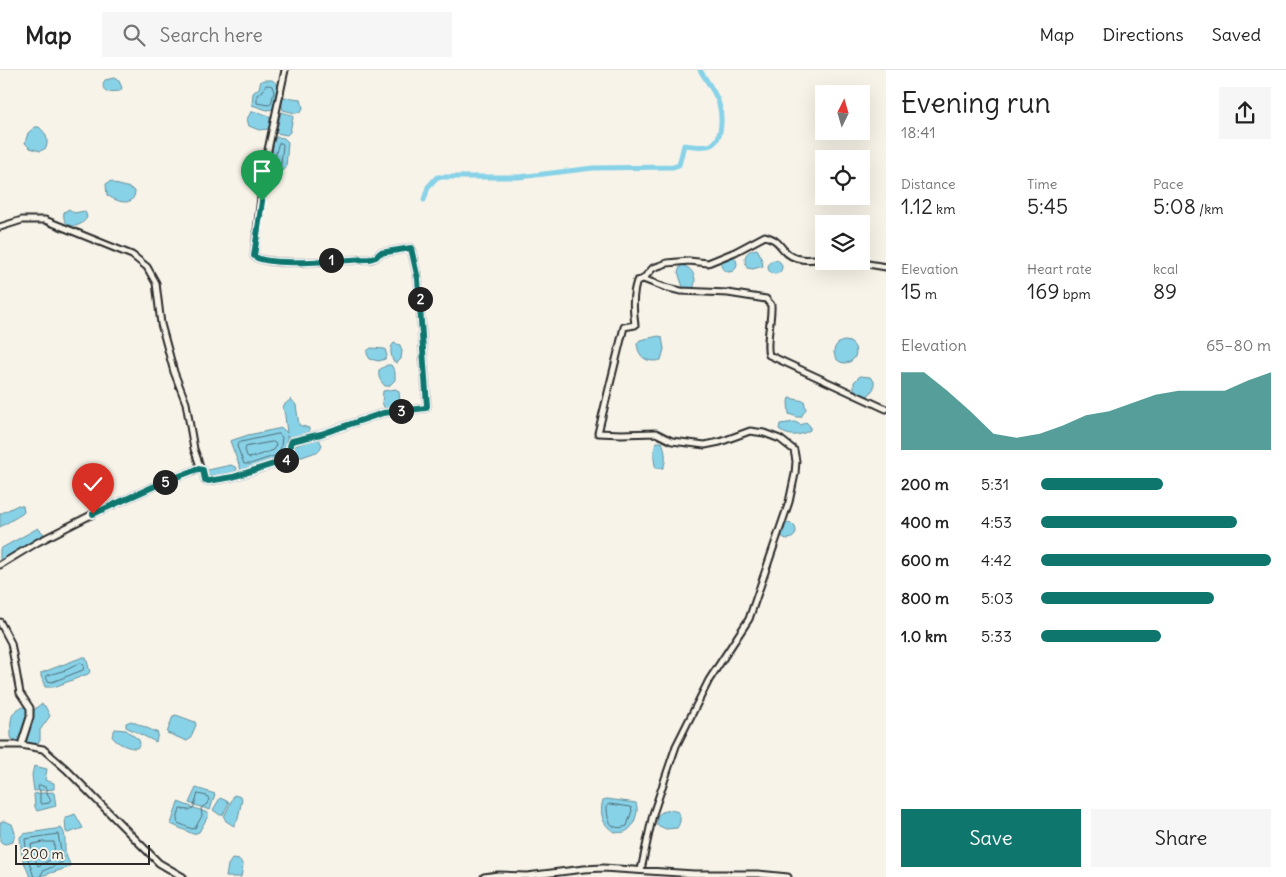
<!DOCTYPE html>
<meta charset="utf-8">
<style>
:root{--surface:#fff;--page:#f6f6f6;--text:#222;--muted:#767676;--line:#e0e0e0;--accent:#0f766e}
body{margin:0;font-family:Delius,sans-serif;background:var(--page);color:var(--text);height:100vh;display:flex;flex-direction:column;font-size:19px;white-space:nowrap}
*{box-sizing:border-box;margin:0}
p{font-size:16px;color:var(--muted)}
.icon{flex:none;width:28px;height:28px;fill:none;stroke:currentColor;stroke-width:2;stroke-linecap:round;stroke-linejoin:round}
.map{position:relative;flex:1;overflow:hidden}
.drawer{display:flex;flex-direction:column;background:var(--surface);width:400px}
.drawer>*{flex:none}
.needle{width:32px;rotate:5deg}
.controls{position:absolute;left:815px;top:15px;display:grid;gap:10px}
.controls a{display:grid;place-items:center;width:55px;height:55px;border-radius:0px;background:var(--surface);box-shadow:0 5px 20px #0002;font-size:25px}
.scale{position:absolute;left:15px;bottom:12px;width:135px;box-sizing:border-box;padding-left:5px;border:2px solid #2b2b2b;border-top:0;font-size:14px;line-height:18px;white-space:nowrap;color:#2b2b2b;-webkit-text-stroke:4px #f7f3e8;paint-order:stroke}
.pin{position:absolute;display:grid;place-items:center;width:42px;height:42px;color:#fff;margin:-51px -21px;border-radius:50% 50% 50% 0;rotate:-45deg;box-shadow:0 0 5px #0007}
.pin .icon{rotate:45deg}
.km{position:absolute;width:25px;height:25px;margin:-12px;border-radius:50%;background:#222;color:#fff;font-size:14px;line-height:25px;text-align:center}
.round{display:grid;place-items:center;flex:none;width:52px;height:52px;border-radius:0px;background:var(--page)}
.headline{display:flex;align-items:center;justify-content:space-between;height:85px;padding:0 15px}
h1{font-size:28px;font-weight:600;line-height:38px}
.metrics{display:grid;grid-template-columns:repeat(3,1fr);gap:8px;height:85px;padding:5px 15px}
.metrics div{display:grid;align-content:center}
.metrics b{font-size:21px;font-weight:600}
.metrics small{font-size:14px;font-weight:400}
.metrics p{font-size:14px}
.chart{height:140px;padding:10px 15px}
.chart p{display:flex;justify-content:space-between}
.chart svg{width:100%;height:90px;margin-top:5px;fill:var(--accent);opacity:.7}
.primary-button{display:flex;gap:10px;margin-top:auto;padding:10px 15px}
.primary-button a{flex:1;height:58px;border-radius:0px;background:var(--accent);color:#fff;font-size:20px;font-weight:600;line-height:58px;text-align:center}
.primary-button a+a{background:var(--page);color:var(--text)}
ul{padding:0 15px;list-style:none;font-size:16px}
li{display:grid;grid-template-columns:80px 60px 1fr;align-items:center;height:38px}
li i{height:12px;border-radius:6px;background:var(--accent)}
header{display:flex;align-items:center;gap:30px;box-sizing:border-box;height:70px;padding:0 25px;background:var(--surface);border-bottom:1px solid var(--line)}
header strong{font-size:24px}
nav{display:flex;gap:28px;margin-inline-start:auto;font-size:18px}
.search{width:350px;height:45px;background:var(--page);display:flex;align-items:center;gap:12px;box-sizing:border-box;padding:0 18px;border-radius:0px;color:var(--muted);font-size:19px}
main{display:flex;flex:1;min-height:0}
.map>svg:first-child{display:block}
</style>
<header>
<strong>Map</strong>
<div class="search"><svg class="icon" aria-label="search" viewBox="0 0 24 24"><circle cx="10" cy="10" r="6"/><path d="M15 15l6 6"/></svg>Search here</div>
<nav><a>Map</a><a>Directions</a><a>Saved</a></nav>
</header>
<main>
<div class="map">
<svg width="886" height="807" viewBox="0 0 886 807">
<rect width="100%" height="100%" fill="#f7f3e8"/>
<filter id="ink" filterUnits="userSpaceOnUse"><feTurbulence type="fractalNoise" baseFrequency=".02" numOctaves="2"/><feDisplacementMap in="SourceGraphic" scale="10" xChannelSelector="R" yChannelSelector="G"/><feConvolveMatrix kernelMatrix="1 2 1 2 8 2 1 2 1" color-interpolation-filters="sRGB"/></filter>
<g filter="url(#ink)">
<path fill="#88d2e8" stroke="#638f9c" d="M114,8L119,11L122,18L120,21L106,22C103,19 102,14 105,10Z
M265,10H272L277,14L279,21L273,39L267,40L252,35L253,23L259,18L261,11Z
M284,27L301,29L303,38L301,42L295,43L283,40L281,33Z
M251,42C258,42 265,43 270,48V55L268,59L259,60L249,56L247,49Z
M281,42L292,45L293,47L290,62L287,65L276,63Z
M35,57H39C46,63 49,69 46,78L40,81L30,78L25,73L28,63Z
M276,67L284,68L288,72L286,98C281,103 274,101 269,98L273,73Z
M111,111C118,117 127,115 135,121C134,138 117,132 107,125L106,114Z
M69,139L74,143L85,141L87,147C81,160 61,159 64,142Z
M757,179L761,186L763,196L753,199L747,198C743,187 745,181 757,179Z
M721 194a8 8 0 1 1 16 0a8 8 0 1 1-16 0Z
M768 197a7 7 0 1 1 14 0a7 7 0 1 1-14 0Z
M681,195C693,197 699,210 692,220L683,217L678,202Z
M659,266L662,267L664,279L661,290C648,293 639,289 637,274L640,270Z
M834 282a11 11 0 1 1 22 0a11 11 0 1 1-22 0Z
M394,273L400,275L402,281L401,289L397,293L393,291C391,285 389,278 394,273Z
M371,278L385,279L387,286L385,289L379,291L370,289L367,284V281Z
M387,295H391L395,302V310L389,316H385C380,311 378,307 379,300Z
M860,306L870,307L874,311V318L868,326H865L854,322V312Z
M396,319L399,322L400,331L395,338L386,340L382,333L383,321Z
M789,328L804,331L806,339L801,347H797L789,344L788,332Z
M291,329L296,335L299,355L309,358V364L305,366L290,369L287,365C287,373 289,383 282,389L246,400H241L230,371L248,365L282,358L287,363L285,346L283,336Z
M795,352L801,355L806,352L810,356V360C800,366 788,368 779,359L780,354Z
M316,368H318L322,375L319,381L302,387H296L294,386L293,379L295,376Z
M657,372H662C665,378 667,392 663,398H656C653,391 653,378 657,372Z
M231,395L237,398L235,403L211,410L206,408L205,402L208,400Z
M18,435L23,436L24,442L22,444L0,457V444Z
M780 461a8 8 0 1 1 16 0a8 8 0 1 1-16 0Z
M38,458L44,464L41,469L0,491V479Z
M83,587H86L90,602L88,604L54,617H45L41,606V603Z
M41,634L45,636L50,646L40,660V671L37,674L27,673L25,669C29,657 29,641 41,634Z
M23,637L28,638V646L19,671L12,669L11,667C11,654 8,641 23,637Z
M176,645L195,652L196,655L190,669L187,671L167,663L173,646Z
M131,651L158,663L156,672L126,657V653Z
M115,659L126,660L139,670L140,674L137,678C130,679 115,673 112,666Z
M34,696L47,699L45,710L54,713V719L34,721L32,705Z
M196,718L215,724L210,740L189,733Z
M52,722L54,723L56,736L37,741L35,737L34,724Z
M234,725L241,727L242,729L238,749L234,756L226,751L224,747Z
M220,728L229,732L223,745H220L213,740Z
M607,729L636,733C638,739 637,743 635,749C628,775 594,761 603,730Z
M178,732L208,743V746L199,762L193,764L171,754Z
M671,740L678,742C681,748 681,752 677,758L666,759L657,755V746L662,742Z
M75,744L83,758L68,763L66,762L65,748Z
M4,751L12,754L15,763L13,772L5,774L0,772V753Z
M55,759L61,758C68,766 63,775 66,784C67,790 70,791 70,797L38,807H30L22,787L20,767L23,764Z
M232,789L240,790L243,796L241,807H226L228,795Z"/>
<g fill="none" stroke-linecap="round" stroke-linejoin="round">
<path stroke="#506e77" stroke-width="1" d="M269,15L272,16L274,22L271,34L268,35L257,33V25L263,21L265,16Z
M279,73H282L283,75L281,94L279,96L274,93Z
M279,364L282,367L280,384L250,394H244L237,376L238,373Z
M273,372L276,374L274,380L250,388L247,386L245,380L246,377Z
M81,593L84,595L83,600L52,612L48,611L46,607L48,605L66,600Z
M40,715L47,718V723L51,730L49,733L42,734L40,733V722L38,717Z
M198,724L207,726L209,729L207,734L201,738L202,746L195,758L192,759L178,753L177,750L180,739L189,740L193,738Z
M610,734L631,737L632,740L627,756C610,762 607,750 607,736Z
M43,772H54L55,788L38,796L33,784L31,775Z
M34,807L27,786L25,769L58,764L63,792L43,801L40,807"/>
<path stroke="#88d2e8" stroke-width="5" d="M424,130L428,117L437,107H519L593,98L673,97L679,95L684,75C692,76 703,78 711,75C724,69 722,42 718,31C714,20 706,10 700,0"/>
<g stroke="#2b2b2b" stroke-width="9">
<path id="minor" d="M0,157L22,150H45L132,185L147,197L156,213L161,254L174,302L186,333L194,379L201,399
M850,191L886,197
M643,209L653,198L667,193L689,191L708,193L735,182L765,166C777,170 777,172 784,180C794,192 810,190 824,188
M0,495L38,472L93,444L166,411L198,399L203,400L205,410L208,411L233,407L286,390C291,385 288,377 292,371L321,364L383,343L426,338L427,336L418,209L411,178L380,183L376,187L371,189C349,189 268,198 254,186L265,94L285,0
M0,552L11,573L20,623L30,638V647L21,675
M0,675H21L43,679L66,699L159,793L183,807
M641,800L653,744L676,676L709,610L749,549L789,432L795,404L796,391L794,380L780,369L764,363L750,361L720,372L705,375L672,371L656,363L621,364L598,363L624,257L635,255C633,239 632,225 637,211L643,209L664,217L681,221L728,223L766,229L771,235C772,249 765,275 769,285L886,339
M484,807L498,805L527,806L584,799L603,798L694,804H758L788,807"/>
</g>
<use href="#minor" stroke="#f7f3e8" stroke-width="5"/>
</g>
</g>
<g fill="none" stroke-linecap="round" stroke-linejoin="round" filter="url(#ink)">
<g stroke="#fff" stroke-width="10">
<path id="route" d="M93,444L166,411L198,399L203,400L205,410L208,411L233,407L286,390C291,385 288,377 292,371L321,364L383,343L426,338L427,336L418,209L411,178L380,183L376,187L370,189C349,189 268,198 254,186L262,131"/>
</g>
<use href="#route" stroke="#0f766e" stroke-width="6"/>
</g>
</svg>
<div class="controls">
<a><svg class="needle" viewBox="-14 -14 28 28"><path d="M0-13l5 13h-10z" fill="#e53935"/><path d="M0 13l5-13h-10z" fill="#767676"/></svg></a>
<a><svg class="icon" aria-label="locate" viewBox="0 0 24 24"><circle cx="12" cy="12" r="6"/><path d="M12 2v4M12 18v4M2 12h4M18 12h4"/></svg></a>
<a><svg class="icon" aria-label="layers" viewBox="0 0 24 24"><path d="M12 4l9 5-9 5-9-5zM3 14l9 5 9-5"/></svg></a>
</div>
<div class="scale">200 m</div>
<div class="pin" style="left:262px;top:131px;background:#1e9e55"><svg class="icon" aria-label="arrive" viewBox="0 0 24 24"><path d="M6 21V4h12l-3 4 3 4H6"/></svg></div>
<div class="pin" style="left:93px;top:444px;background:#d93025"><svg class="icon" aria-label="check" viewBox="0 0 24 24"><path d="M5 12l5 5 9-10"/></svg></div>
<b class="km" style="left:331px;top:190px">1</b>
<b class="km" style="left:420px;top:229px">2</b>
<b class="km" style="left:401px;top:341px">3</b>
<b class="km" style="left:286px;top:390px">4</b>
<b class="km" style="left:165px;top:412px">5</b>
</div>
<section class="drawer">
<div class="headline"><div><h1>Evening run</h1><p>18:41</p></div><a class="round"><svg class="icon" aria-label="share" viewBox="0 0 24 24"><path d="M12 15V3M7 8l5-5 5 5M5 13v7h14v-7"/></svg></a></div>
<div class="metrics">
<div><p>Distance</p><b>1.12<small> km</small></b></div>
<div><p>Time</p><b>5:45</b></div>
<div><p>Pace</p><b>5:08<small> /km</small></b></div>
</div>
<div class="metrics">
<div><p>Elevation</p><b>15<small> m</small></b></div>
<div><p>Heart rate</p><b>169<small> bpm</small></b></div>
<div><p>kcal</p><b>89</b></div>
</div>
<div class="chart"><p><span>Elevation</span>65–80 m</p>
<svg viewBox="0 0 160 44" preserveAspectRatio="none"><path d="M0 44V6L10 6L20 15L30 25L40 36L50 38L60 36L70 32L80 27L90 25L100 21L110 17L120 15L130 15L140 15L150 10L160 6V44z"/></svg>
</div>
<ul>
<li><b>200 m</b>5:31<i style="width:53%"></i></li>
<li><b>400 m</b>4:53<i style="width:85%"></i></li>
<li><b>600 m</b>4:42<i style="width:100%"></i></li>
<li><b>800 m</b>5:03<i style="width:75%"></i></li>
<li><b>1.0 km</b>5:33<i style="width:52%"></i></li>
</ul>
<div class="primary-button"><a>Save</a><a>Share</a></div>
</section>
</main>
